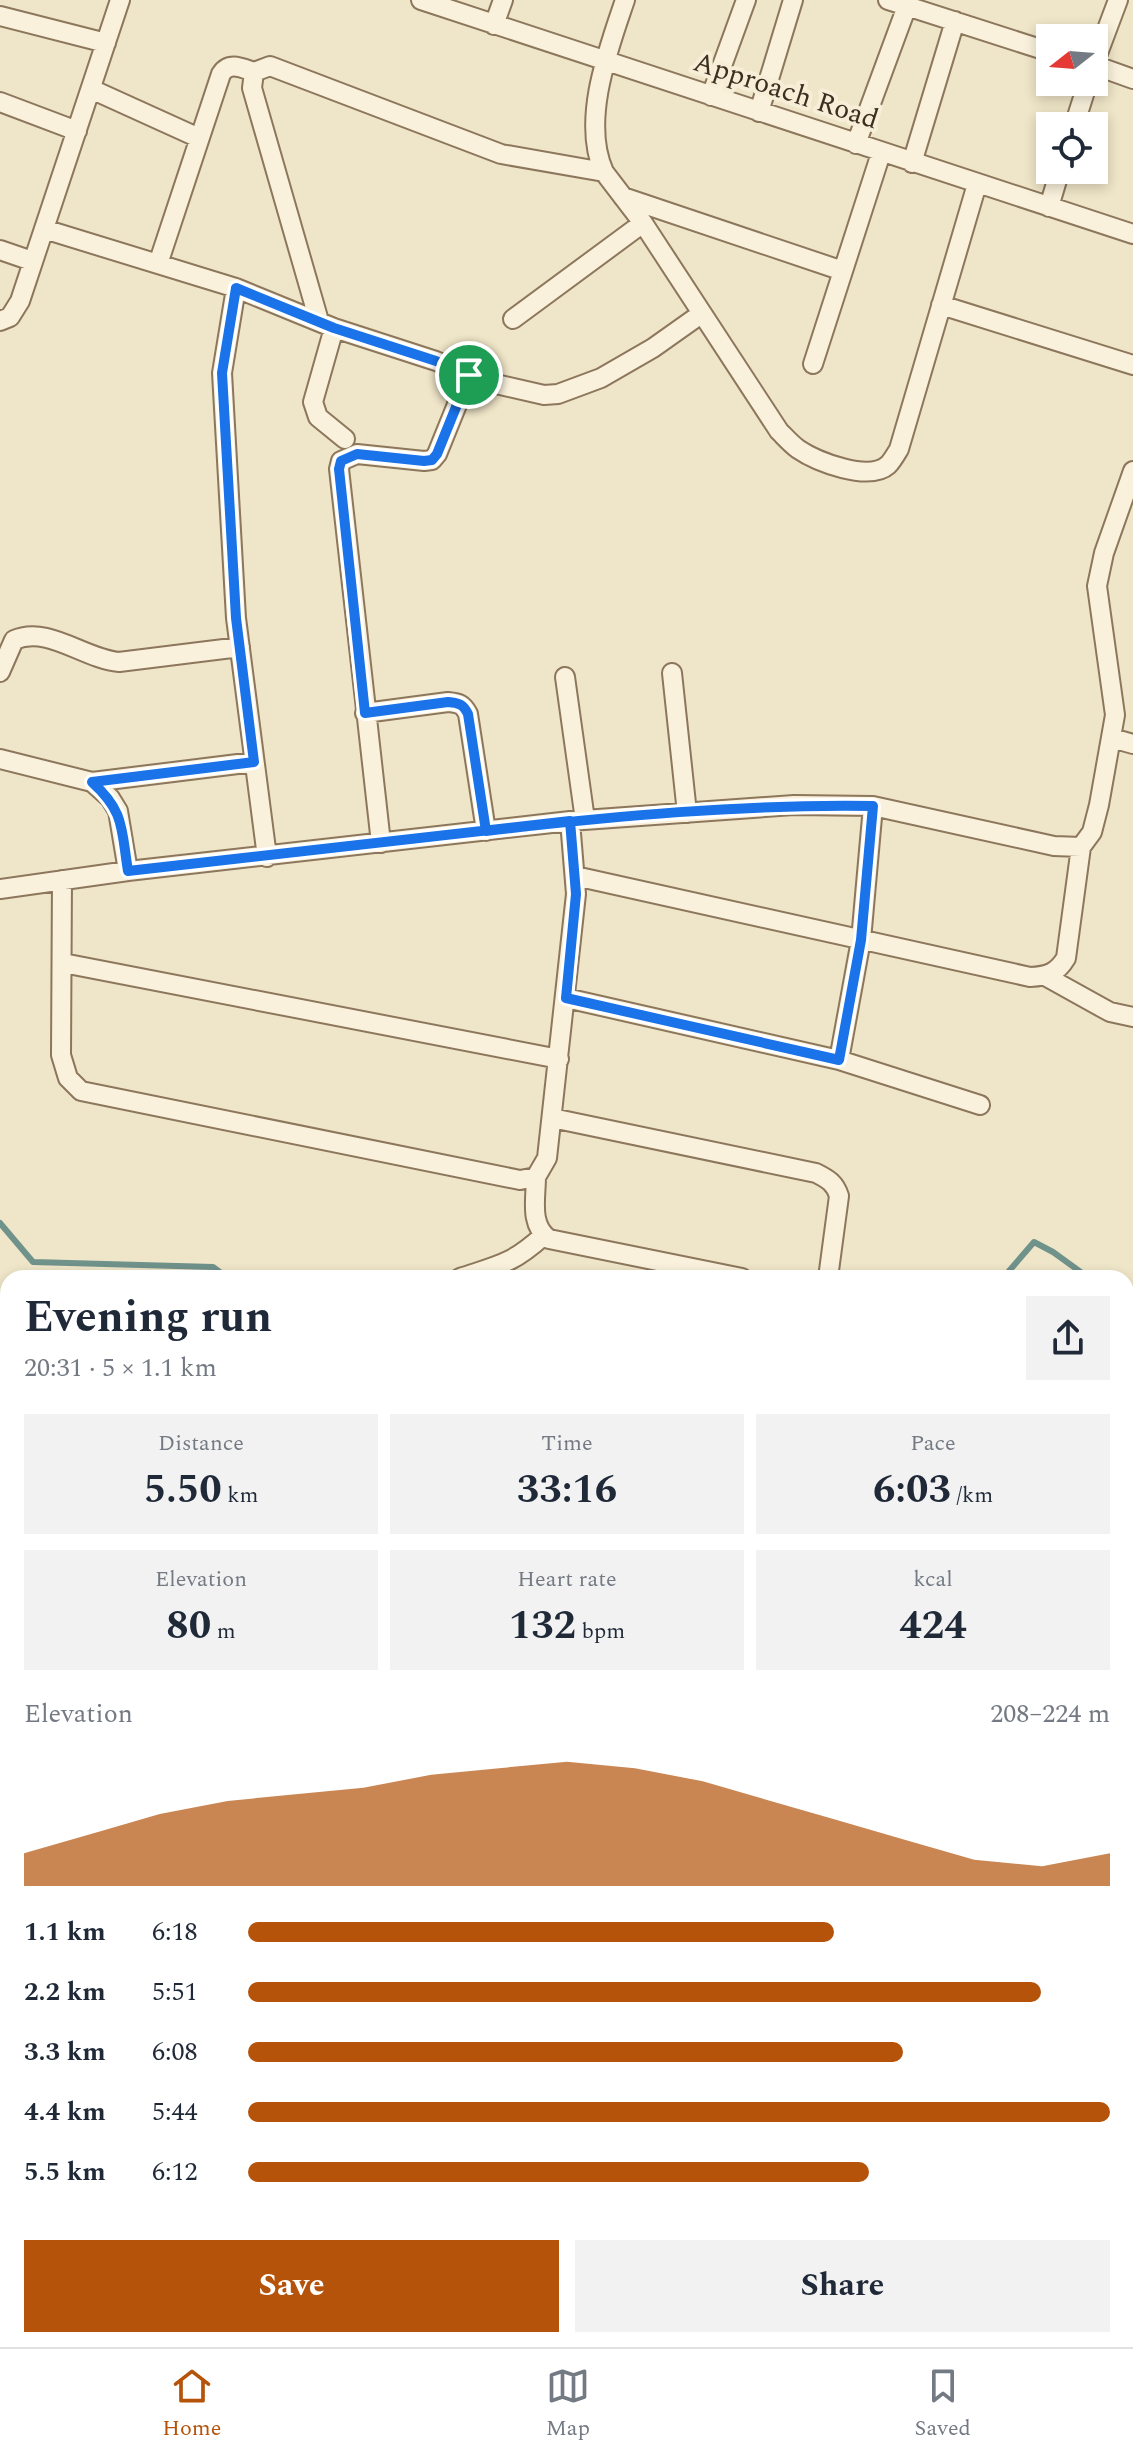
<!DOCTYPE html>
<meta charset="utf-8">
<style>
:root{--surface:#fff;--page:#f2f2f3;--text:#1f2937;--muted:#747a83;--line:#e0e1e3;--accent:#b45309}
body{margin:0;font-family:Spectral,serif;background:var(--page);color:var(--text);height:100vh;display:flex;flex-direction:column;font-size:30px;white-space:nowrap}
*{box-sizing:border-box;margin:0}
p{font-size:26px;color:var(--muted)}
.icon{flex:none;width:44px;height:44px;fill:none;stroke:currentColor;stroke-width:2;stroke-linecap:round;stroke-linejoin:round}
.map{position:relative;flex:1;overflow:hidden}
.drawer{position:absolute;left:0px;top:1270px;width:1134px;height:1078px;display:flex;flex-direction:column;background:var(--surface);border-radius:24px 24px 0 0;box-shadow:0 4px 12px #0003}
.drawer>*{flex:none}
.needle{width:52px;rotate:253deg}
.buttons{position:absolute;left:1036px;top:24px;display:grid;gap:16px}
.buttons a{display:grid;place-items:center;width:72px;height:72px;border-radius:0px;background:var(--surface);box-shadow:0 4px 12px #0003;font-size:40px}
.pin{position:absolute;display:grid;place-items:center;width:68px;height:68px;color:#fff;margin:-34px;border:4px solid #fff;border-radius:50%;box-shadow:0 2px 8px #0007}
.round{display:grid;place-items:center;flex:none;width:84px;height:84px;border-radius:0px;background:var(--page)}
.summary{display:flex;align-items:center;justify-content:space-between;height:136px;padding:0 24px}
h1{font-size:44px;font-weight:700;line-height:60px}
.metrics{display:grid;grid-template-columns:repeat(3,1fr);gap:12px;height:136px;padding:8px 24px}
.metrics div{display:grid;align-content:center;border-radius:0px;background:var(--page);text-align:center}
.metrics b{font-size:40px;font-weight:700}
.metrics small{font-size:22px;font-weight:400}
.metrics p{font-size:22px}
.chart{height:224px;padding:16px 24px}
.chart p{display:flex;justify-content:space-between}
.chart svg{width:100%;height:144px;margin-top:8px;fill:var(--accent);opacity:.7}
.primary-button{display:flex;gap:16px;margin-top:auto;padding:16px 24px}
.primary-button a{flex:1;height:92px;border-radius:0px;background:var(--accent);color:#fff;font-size:32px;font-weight:700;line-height:92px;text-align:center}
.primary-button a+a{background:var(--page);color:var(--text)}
ul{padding:0 24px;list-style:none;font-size:26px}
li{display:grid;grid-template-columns:128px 96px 1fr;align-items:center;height:60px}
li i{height:20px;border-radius:10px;background:var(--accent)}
.tabs{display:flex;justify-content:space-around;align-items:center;height:112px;border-top:2px solid var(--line);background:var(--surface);font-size:22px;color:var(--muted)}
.tabs a{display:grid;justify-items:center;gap:4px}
.tabs .active{color:var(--accent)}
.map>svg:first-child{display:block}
</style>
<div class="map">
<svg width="1133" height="2347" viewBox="0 0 1133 2347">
<rect width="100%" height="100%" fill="#efe5c8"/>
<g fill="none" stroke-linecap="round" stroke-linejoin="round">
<path stroke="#6f928b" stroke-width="6" d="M0,1223L33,1262L213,1267L228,1278
M1003,1278L1034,1242L1053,1252L1089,1278
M1126,1305L1133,1307"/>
<g stroke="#8c775c" stroke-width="22">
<path id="minor" d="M421,0L1133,234
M625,0C608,50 581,121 604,172L643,223L779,431C785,437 791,444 798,449C817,462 869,482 888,465C892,461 896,454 899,449L977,184
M888,0L1050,52
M0,16L106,43
M494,25L503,0
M1094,64L1118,0
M1094,65L1133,79
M91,89L199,138
M711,96L746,0
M0,102L77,131
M759,112L793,0
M1074,126L1088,82
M856,144L907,6
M912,163L955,21
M623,197L843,271
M1049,207L1060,170
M44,229L236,288L334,328L436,361L483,381L544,395L558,394L601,378L653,348L701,314
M0,250L32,261
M158,264L221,74C229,61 242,68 254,72
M236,288L222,373L236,618L267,857
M941,305L1133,365
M513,319L643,223
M0,321L10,317L20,301L120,0
M319,321L252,88L254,72L270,66L501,154L604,172
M334,328L313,402L318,417L345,439
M813,364L881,153
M0,672L14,640C48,625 84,659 119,662L240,647
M672,673L687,813
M565,677L585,820
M365,713L448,702C459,703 463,704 468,714L486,831
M1112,738L1133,744
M0,759L92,782L110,798L118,811L128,871
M92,782L254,762
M381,843L339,469L341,461L357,454L424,461L432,460L437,454L469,375
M575,876L1030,977C1048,976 1057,973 1066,958L1081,847L1092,832L1099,805L1115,715L1097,586L1104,553L1133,471
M62,880L61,1055L68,1078L81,1091L520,1180L536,1177L547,1158L576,894L570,821
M0,889L128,871L570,821L794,805L873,806L1054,846L1081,847
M63,963L559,1059
M1045,976L1110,1012L1133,1017
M566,998L839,1060L980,1105
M839,1060L861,940L873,806
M552,1118L816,1173C828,1179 835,1183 839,1196L828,1278
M536,1177C536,1198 529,1225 549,1239L742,1278
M460,1278C499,1265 512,1264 543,1236
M0,1568L8,1567
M0,1674L8,1672
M0,1784L8,1782
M0,1940L8,1937
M0,2074L8,2072
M621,2340L623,2347
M476,2347L491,2340"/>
</g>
<use href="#minor" stroke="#faf1dc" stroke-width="18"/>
</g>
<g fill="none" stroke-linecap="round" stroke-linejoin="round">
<g stroke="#fff" stroke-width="16">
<path id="route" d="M469,375L436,361L334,328L236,288L222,373L236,618L254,762L92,782C125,812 121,828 128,871L570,821L576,894L566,998L839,1060L861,940L873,806C743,804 614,816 486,831L468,714C463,704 459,703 448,702L365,713L339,469L341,461L357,454L424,461L432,460L437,454L469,375"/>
</g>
<use href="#route" stroke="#1a73e8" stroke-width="10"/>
</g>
<g text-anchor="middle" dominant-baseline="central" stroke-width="8" stroke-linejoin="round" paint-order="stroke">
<g font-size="28" fill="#3c2f20" stroke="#f7eed8">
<text transform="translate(786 91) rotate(18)">Approach Road</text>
</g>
</g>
</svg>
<div class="buttons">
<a><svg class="needle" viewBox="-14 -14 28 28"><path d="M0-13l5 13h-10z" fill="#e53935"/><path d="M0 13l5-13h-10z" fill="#747a83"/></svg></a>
<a><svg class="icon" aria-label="locate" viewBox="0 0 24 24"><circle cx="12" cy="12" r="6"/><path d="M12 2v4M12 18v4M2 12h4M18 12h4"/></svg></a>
</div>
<div class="pin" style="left:469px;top:375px;background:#1e9e55"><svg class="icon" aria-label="arrive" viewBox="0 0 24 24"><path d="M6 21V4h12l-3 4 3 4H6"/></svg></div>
<section class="drawer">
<div class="summary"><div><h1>Evening run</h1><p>20:31 · 5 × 1.1 km</p></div><a class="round"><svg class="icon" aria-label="share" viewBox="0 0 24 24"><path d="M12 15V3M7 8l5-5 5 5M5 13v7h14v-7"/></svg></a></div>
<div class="metrics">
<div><p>Distance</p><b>5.50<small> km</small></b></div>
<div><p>Time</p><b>33:16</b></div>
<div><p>Pace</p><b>6:03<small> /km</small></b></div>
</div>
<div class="metrics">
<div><p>Elevation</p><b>80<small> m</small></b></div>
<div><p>Heart rate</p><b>132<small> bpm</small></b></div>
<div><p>kcal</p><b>424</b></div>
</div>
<div class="chart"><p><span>Elevation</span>208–224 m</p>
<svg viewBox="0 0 160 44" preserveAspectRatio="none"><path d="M0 44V34L10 28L20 22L30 18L40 16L50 14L60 10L70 8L80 6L90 8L100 12L110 18L120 24L130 30L140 36L150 38L160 34V44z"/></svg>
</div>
<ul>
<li><b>1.1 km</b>6:18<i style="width:68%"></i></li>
<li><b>2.2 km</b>5:51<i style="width:92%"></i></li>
<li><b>3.3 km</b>6:08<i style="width:76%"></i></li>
<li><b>4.4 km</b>5:44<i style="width:100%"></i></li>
<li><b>5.5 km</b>6:12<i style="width:72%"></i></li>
</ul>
<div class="primary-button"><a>Save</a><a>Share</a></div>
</section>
</div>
<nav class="tabs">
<a class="active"><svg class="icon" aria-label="home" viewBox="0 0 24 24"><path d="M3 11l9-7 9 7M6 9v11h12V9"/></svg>Home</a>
<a><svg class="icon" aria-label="map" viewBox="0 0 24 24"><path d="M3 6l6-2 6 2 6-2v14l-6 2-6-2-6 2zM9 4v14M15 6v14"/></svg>Map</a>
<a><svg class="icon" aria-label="saved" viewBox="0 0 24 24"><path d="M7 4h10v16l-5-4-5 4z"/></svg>Saved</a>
</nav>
